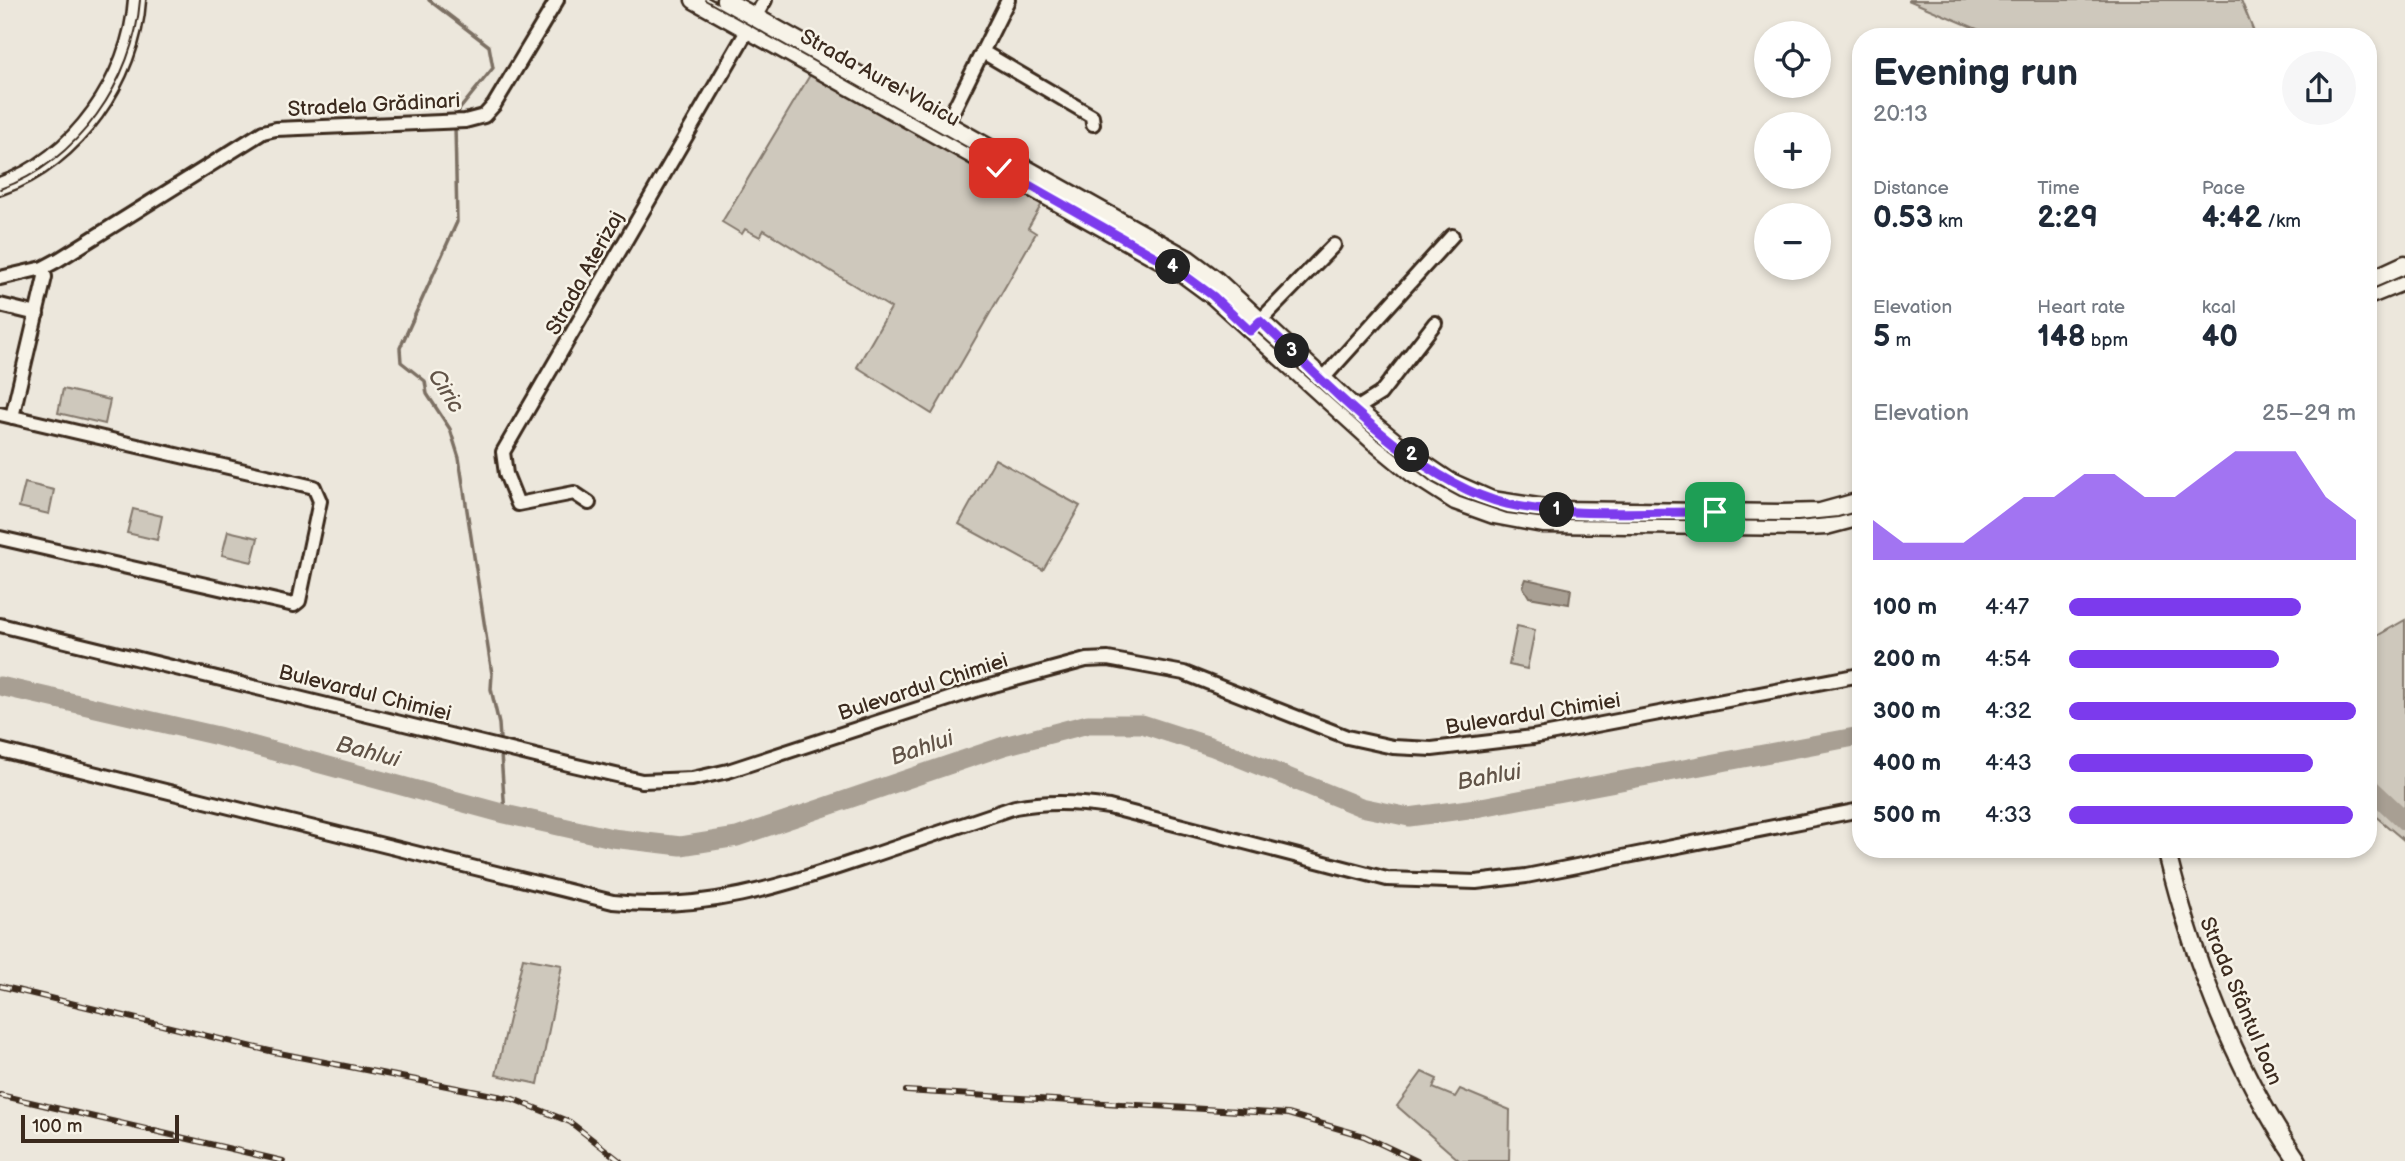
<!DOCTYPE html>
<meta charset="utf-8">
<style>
:root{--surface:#fff;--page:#f6f6f7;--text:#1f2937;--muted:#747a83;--accent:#7c3aed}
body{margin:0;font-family:"Balsamiq Sans",sans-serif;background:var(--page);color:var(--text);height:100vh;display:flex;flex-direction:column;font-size:26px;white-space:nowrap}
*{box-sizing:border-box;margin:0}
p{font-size:23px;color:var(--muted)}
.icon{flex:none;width:38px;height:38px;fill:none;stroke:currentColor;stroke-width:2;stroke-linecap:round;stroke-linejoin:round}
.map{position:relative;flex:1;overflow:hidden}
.drawer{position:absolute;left:1852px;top:28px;width:525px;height:830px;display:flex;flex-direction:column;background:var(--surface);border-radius:28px;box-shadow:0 4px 10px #0003}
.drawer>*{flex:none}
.fabs{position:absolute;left:1754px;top:21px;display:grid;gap:14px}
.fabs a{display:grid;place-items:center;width:77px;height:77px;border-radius:50%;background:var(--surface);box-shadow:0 4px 10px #0003;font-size:35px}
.scale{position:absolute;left:21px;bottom:18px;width:158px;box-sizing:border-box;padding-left:7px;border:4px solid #3b2a1e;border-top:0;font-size:19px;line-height:24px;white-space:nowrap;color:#3b2a1e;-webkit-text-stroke:5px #f7f3e8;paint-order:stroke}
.pin{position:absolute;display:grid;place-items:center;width:60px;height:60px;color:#fff;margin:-30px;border-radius:14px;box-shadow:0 4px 10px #0006}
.km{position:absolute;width:35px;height:35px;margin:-18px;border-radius:50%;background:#222;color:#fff;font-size:19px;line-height:35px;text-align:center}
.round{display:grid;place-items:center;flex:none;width:74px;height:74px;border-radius:37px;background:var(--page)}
.overview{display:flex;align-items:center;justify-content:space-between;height:119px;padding:0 21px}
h1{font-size:38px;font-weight:800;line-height:52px}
.metrics{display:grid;grid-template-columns:repeat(3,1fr);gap:10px;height:119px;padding:7px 21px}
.metrics div{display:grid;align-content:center}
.metrics b{font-size:30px;font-weight:800}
.metrics small{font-size:19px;font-weight:400}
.metrics p{font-size:19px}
.chart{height:196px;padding:14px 21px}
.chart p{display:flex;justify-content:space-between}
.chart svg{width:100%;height:126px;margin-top:7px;fill:var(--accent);opacity:.7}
ul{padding:0 21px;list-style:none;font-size:23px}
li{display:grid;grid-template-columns:112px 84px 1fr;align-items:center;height:52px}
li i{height:18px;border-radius:9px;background:var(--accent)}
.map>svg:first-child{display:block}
</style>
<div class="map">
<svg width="2405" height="1161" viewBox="0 0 2405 1161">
<rect width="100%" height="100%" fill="#ece7dc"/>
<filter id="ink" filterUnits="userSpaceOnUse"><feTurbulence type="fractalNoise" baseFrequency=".0143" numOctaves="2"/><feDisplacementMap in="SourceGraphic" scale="14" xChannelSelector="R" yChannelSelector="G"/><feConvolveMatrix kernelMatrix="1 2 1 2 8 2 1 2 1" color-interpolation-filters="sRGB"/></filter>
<g filter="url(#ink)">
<path fill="#cec8bc" stroke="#84796d" stroke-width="2" d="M1908,0H2241L2256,37H1996Z
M813,70L1043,202L1028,228L1036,233L932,414L857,367L891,308L764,230L760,237L745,229L742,234L722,222Z
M63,389L110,400L105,424L58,413Z
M995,459L1080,506L1043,570L959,524Z
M25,483L54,490L49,514L19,507Z
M133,509L162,516L157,540L127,533Z
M228,531L258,538L252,562L222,555Z
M2405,620V841L2368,810V641Z
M1517,626L1535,630L1527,669L1509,665Z
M523,958L562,965L538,1084L496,1075Z
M1422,1072L1437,1079L1433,1088L1455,1097L1460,1089L1510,1110L1509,1161H1460L1397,1106Z"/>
<path fill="#a89f93" stroke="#7c7064" stroke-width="2" d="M1526,579L1571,589L1569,604L1529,597L1523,587Z"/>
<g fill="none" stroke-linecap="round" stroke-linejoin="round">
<path stroke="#7c7064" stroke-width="3.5" d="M429,0L489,46L493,68L459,110L457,117
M455,125L457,222L400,348L401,362L425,381L427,394L450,429L459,458L492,674L491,689L499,724L505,814"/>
<path stroke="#a89f93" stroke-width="19" d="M0,686L218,736L505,814L612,838L681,846L737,837L1004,746L1088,724H1142L1213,747L1361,807L1409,817L1476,808L1860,736
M2368,786L2405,821"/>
<g stroke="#3b2a1e" stroke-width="18">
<path id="minor" d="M983,52L1092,116L1093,124
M944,129L1008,0
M0,278L43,268L58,260L263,132L276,129L465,121L484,116L494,105L557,0
M0,305L37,314
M1255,326L1334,245
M1318,384L1452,236
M1356,409L1380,394L1435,323
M0,414L314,487L320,501L299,601L294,605L0,538
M12,417L45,277L43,268
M589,503L574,493L518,504L506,474L503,452L765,0
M0,625L568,764L642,781L692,779L728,771L979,689L1086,660L1108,659L1184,673L1347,737L1393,747L1432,749L1533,737L1860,675
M0,750L613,902C705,912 781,886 868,857C917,840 966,824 1015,807C1047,801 1076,802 1109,807L1387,879L1476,882L1526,876L1860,810"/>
</g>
<g stroke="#3b2a1e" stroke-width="21">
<path id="major" d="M694,0L1175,268L1213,296L1373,441L1413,474L1455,501L1494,515L1543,524L1807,527L1826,526L1860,517
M725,0L1188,259L1216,280L1359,412L1415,458L1449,481L1492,500L1558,510L1781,513L1820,512L1860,501
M0,186C75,161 132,78 137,0
M2368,281L2405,264
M2368,296L2405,281
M2166,849C2193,959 2233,1067 2298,1161"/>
</g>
<use href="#minor" stroke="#f7f3e8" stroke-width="12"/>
<use href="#major" stroke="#f7f3e8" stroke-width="16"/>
<path stroke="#3b2a1e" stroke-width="2" d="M705,0L1191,273L1376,438L1432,482L1460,497L1507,513L1554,519L1798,521L1838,517L1860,511
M0,189C77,163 134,80 140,0
M2368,291L2405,275"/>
<g stroke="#3b2a1e" stroke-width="6">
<path id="rail" d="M0,986L274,1052L513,1099L570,1122L620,1161
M906,1091L1288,1114L1364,1136L1417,1161
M0,1095L283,1161"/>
</g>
<use href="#rail" stroke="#f7f3e8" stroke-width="3.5" stroke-dasharray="10" stroke-linecap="butt"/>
</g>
</g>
<g fill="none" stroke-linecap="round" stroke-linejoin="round" filter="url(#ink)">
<g stroke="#fff" stroke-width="14">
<path id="route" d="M999,168L1175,268L1213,296L1250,331L1260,321C1326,383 1418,483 1507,504C1566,518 1653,511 1715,512"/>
</g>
<use href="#route" stroke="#7c3aed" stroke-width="9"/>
</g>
<g text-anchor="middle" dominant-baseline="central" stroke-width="5" stroke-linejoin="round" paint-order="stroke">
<g font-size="21" fill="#3b2a1e" stroke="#f7f3e8">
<text transform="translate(880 78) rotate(29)">Strada Aurel Vlaicu</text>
<text transform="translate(374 105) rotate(-3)">Stradela Grădinari</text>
<text transform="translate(585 273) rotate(-61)">Strada Aterizaj</text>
<text transform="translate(923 687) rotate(-18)">Bulevardul Chimiei</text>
<text transform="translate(365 693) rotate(14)">Bulevardul Chimiei</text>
<text transform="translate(1533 714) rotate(-9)">Bulevardul Chimiei</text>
<text transform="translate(2241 1001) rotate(67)">Strada Sfântul Ioan</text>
</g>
<g font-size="23" font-style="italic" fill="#615347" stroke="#f7f3e8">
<text transform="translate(446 391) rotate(58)">Ciric</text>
<text transform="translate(922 748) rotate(-19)">Bahlui</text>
<text transform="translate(368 752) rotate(15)">Bahlui</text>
<text transform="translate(1489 777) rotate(-10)">Bahlui</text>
</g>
</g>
</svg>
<div class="fabs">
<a><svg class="icon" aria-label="locate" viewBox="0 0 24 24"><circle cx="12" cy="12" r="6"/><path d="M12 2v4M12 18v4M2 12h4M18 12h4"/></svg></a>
<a>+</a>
<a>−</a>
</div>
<div class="scale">100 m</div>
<div class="pin" style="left:1715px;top:512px;background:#1e9e55"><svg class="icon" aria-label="arrive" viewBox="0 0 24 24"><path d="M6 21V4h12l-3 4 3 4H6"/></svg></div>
<div class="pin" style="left:999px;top:168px;background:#d93025"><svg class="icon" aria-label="check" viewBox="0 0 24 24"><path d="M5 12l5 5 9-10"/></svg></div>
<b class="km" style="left:1557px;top:510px">1</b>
<b class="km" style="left:1412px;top:455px">2</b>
<b class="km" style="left:1292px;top:351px">3</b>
<b class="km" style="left:1173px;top:267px">4</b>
<section class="drawer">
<div class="overview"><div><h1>Evening run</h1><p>20:13</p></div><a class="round"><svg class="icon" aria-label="share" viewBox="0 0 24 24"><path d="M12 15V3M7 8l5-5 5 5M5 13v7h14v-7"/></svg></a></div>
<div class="metrics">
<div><p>Distance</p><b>0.53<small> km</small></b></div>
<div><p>Time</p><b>2:29</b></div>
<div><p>Pace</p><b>4:42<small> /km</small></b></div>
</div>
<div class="metrics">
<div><p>Elevation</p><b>5<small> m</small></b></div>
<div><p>Heart rate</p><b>148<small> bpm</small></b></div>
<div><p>kcal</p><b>40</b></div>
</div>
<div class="chart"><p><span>Elevation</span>25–29 m</p>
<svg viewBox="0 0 160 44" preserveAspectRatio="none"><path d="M0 44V30L10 38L20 38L30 38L40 30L50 22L60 22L70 14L80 14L90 22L100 22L110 14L120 6L130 6L140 6L150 22L160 30V44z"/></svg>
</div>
<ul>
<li><b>100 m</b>4:47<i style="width:81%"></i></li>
<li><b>200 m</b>4:54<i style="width:73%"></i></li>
<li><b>300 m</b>4:32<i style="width:100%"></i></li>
<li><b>400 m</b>4:43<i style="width:85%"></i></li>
<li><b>500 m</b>4:33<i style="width:99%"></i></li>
</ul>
</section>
</div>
